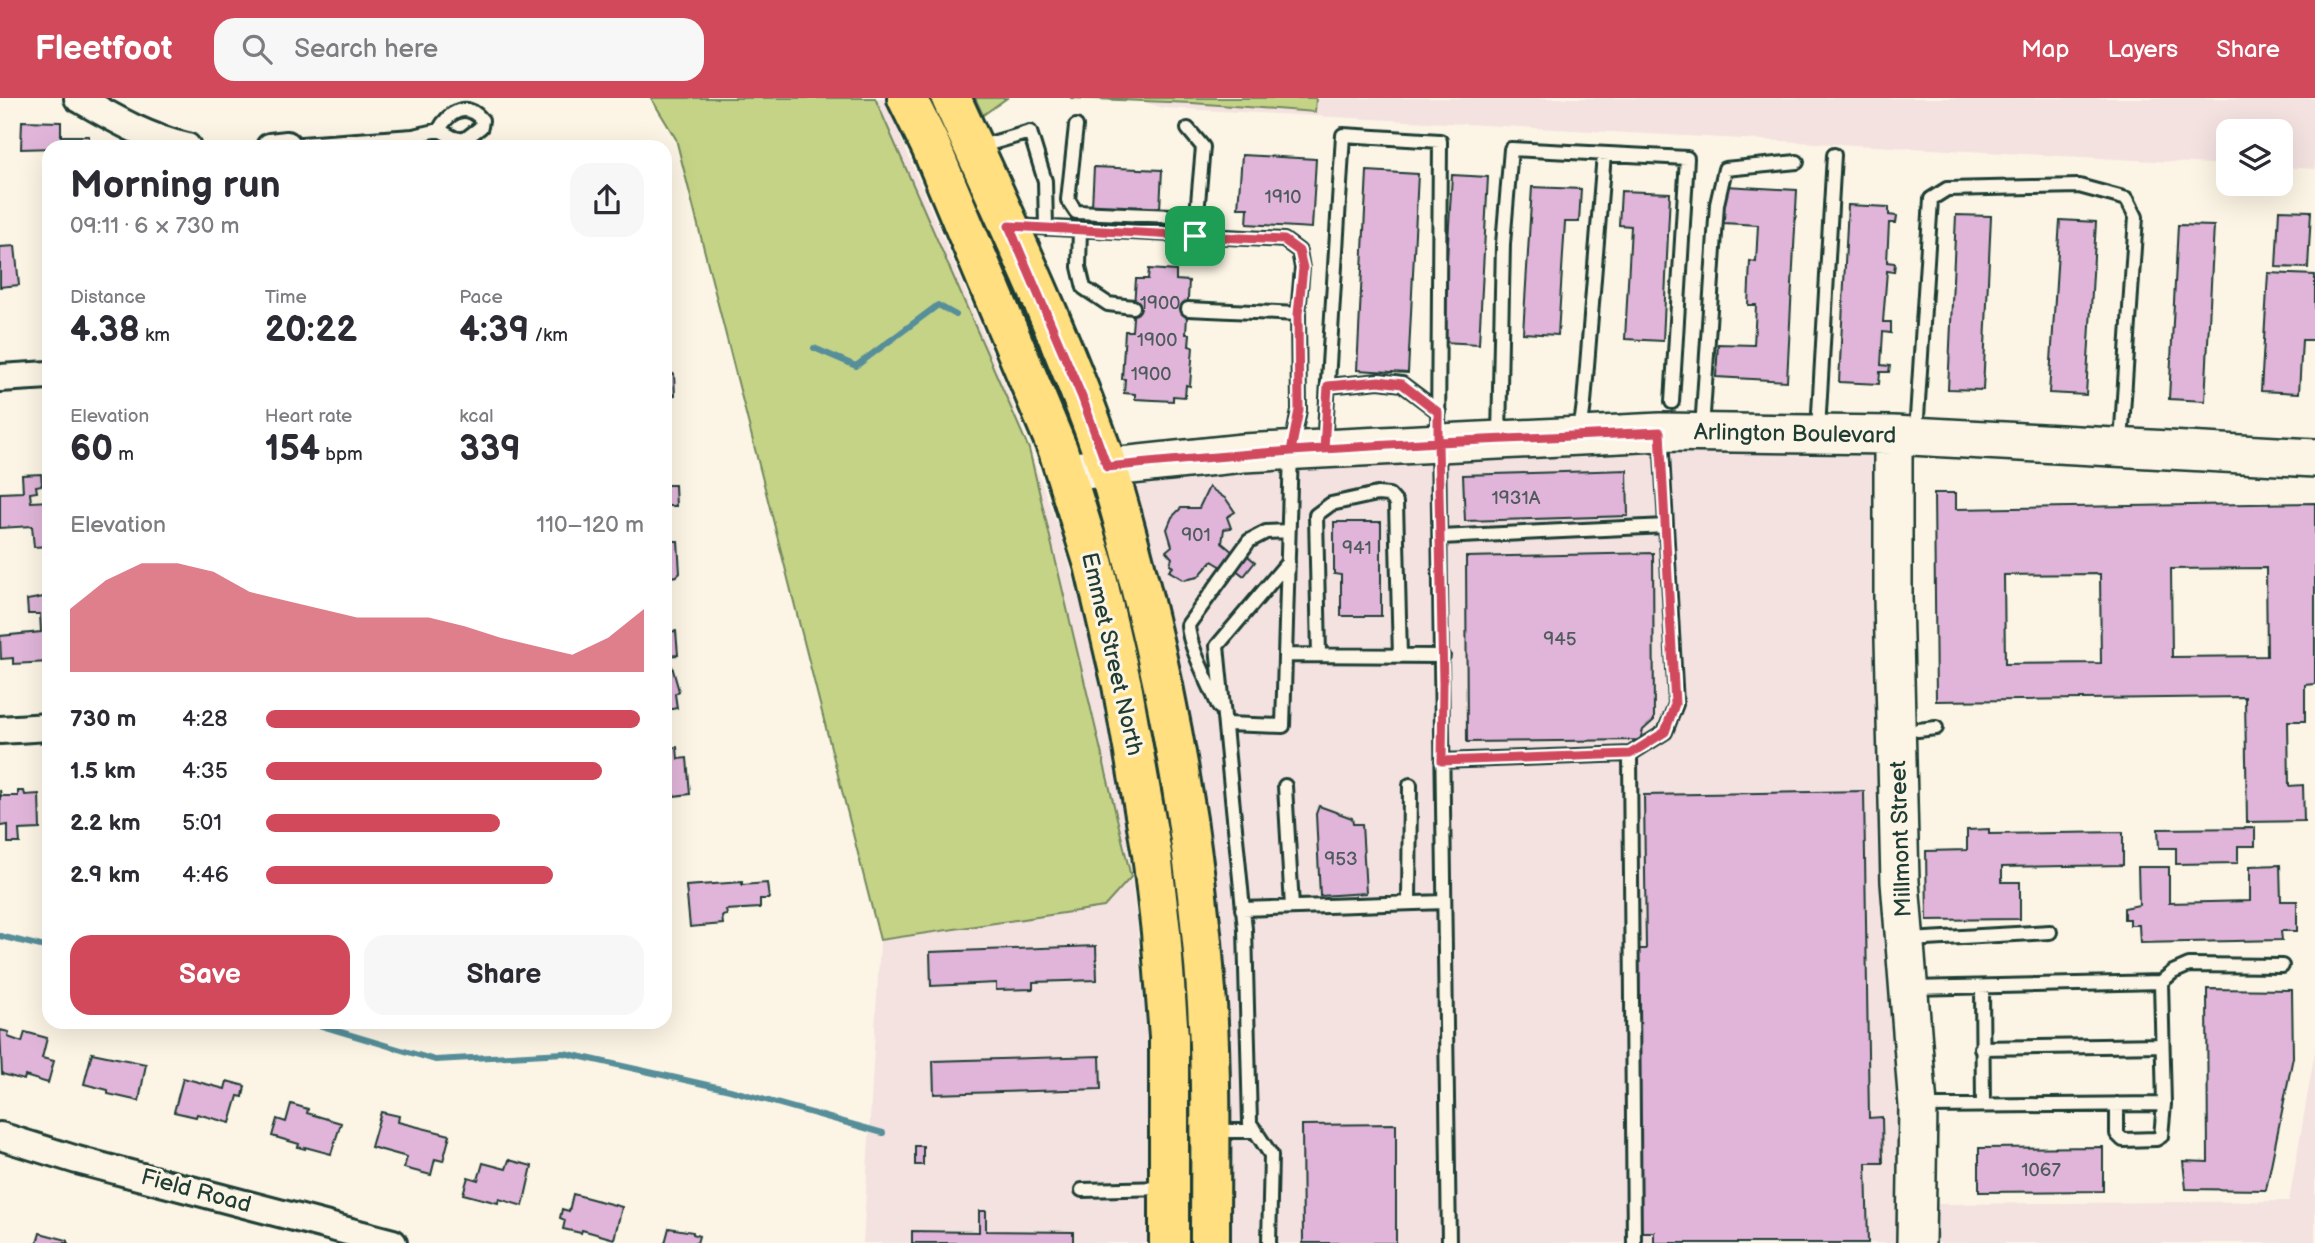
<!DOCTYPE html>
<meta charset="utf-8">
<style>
:root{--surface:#fff;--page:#f7f7f7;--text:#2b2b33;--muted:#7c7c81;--accent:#d1495b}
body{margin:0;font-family:"Balsamiq Sans",sans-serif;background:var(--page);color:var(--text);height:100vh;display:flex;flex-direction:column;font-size:26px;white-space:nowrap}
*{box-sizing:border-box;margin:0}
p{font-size:23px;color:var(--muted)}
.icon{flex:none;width:38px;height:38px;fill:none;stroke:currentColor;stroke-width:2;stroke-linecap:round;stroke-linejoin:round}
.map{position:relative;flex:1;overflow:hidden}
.drawer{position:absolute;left:42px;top:42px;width:630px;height:889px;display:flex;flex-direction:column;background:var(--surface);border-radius:21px;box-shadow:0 7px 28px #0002}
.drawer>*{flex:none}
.controls{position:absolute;left:2216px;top:21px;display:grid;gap:14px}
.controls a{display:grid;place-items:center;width:77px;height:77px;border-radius:14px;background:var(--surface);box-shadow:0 7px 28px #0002;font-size:35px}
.pin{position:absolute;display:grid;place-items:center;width:60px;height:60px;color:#fff;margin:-30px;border-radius:14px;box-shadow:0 4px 10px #0006}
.round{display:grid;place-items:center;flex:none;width:74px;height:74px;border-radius:21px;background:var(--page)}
.summary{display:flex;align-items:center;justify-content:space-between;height:119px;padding:0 28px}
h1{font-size:38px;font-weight:700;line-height:52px}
.figures{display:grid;grid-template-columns:repeat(3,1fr);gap:10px;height:119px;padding:7px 28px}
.figures div{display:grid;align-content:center}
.figures b{font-size:35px;font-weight:700}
.figures small{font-size:19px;font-weight:400}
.figures p{font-size:19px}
.chart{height:196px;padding:14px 28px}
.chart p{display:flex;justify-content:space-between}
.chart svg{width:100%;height:126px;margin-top:7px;fill:var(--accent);opacity:.7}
.cta{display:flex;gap:14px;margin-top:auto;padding:14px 28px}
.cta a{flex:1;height:80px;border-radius:21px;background:var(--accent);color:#fff;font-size:28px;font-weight:700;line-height:80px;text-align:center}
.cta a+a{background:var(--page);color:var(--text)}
ul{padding:0 28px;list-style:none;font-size:23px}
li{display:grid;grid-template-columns:112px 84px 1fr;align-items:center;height:52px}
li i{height:18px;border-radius:9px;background:var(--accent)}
header{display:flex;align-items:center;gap:42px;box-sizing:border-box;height:98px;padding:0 35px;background:var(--accent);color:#fff}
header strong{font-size:33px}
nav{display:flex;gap:38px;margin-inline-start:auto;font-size:24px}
.search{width:490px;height:63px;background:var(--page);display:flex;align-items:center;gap:18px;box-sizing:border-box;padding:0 24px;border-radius:21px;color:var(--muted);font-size:26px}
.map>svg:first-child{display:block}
</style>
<header>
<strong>Fleetfoot</strong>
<div class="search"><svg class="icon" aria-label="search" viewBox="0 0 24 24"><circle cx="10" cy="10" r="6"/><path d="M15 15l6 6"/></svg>Search here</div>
<nav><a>Map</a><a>Layers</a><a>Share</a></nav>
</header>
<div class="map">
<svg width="2315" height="1145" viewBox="0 0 2315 1145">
<rect width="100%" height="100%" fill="#fcf5e5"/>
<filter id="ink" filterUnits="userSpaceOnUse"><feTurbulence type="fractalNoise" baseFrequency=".0143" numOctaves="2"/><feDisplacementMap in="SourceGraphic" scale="14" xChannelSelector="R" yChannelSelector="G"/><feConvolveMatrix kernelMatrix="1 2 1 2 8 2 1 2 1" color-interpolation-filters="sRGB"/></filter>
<g filter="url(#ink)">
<path fill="#f4e2e1" d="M691,0H937L892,19L1013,306L1062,440L1097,565L1120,686L1137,827L1150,981L1148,1145H863L880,842Z
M1132,0H2315V71L2280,69V33H2228V67L1163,10Z
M1893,337L1912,1145H1209L1207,909L1107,369Z
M2315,953V1145H1935V1106L2289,1103Z"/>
<path fill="#c5d387" stroke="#72885e" stroke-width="2" d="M651,0H875L1029,351L1131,779L1104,809L880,842L676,41Z
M975,0H1007L983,17Z
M1070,0H1316L1315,14L1192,5Z"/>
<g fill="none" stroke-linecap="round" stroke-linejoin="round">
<path stroke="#568e99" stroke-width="6" d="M814,250L856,268L938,207L956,217
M0,838L49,850
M308,924L435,962L564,955L730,992L883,1035"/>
</g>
<path fill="#e0b5d9" stroke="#1f3d34" stroke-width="2" fill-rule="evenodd" d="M22,23L61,24V38H89V49L21,51Z
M1242,57L1316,61L1312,130L1247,126L1248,110H1238Z
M1094,69L1162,72L1160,111L1092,108Z
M1367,73L1418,76L1408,275L1357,272Z
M1452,77L1488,79L1479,246L1442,244Z
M1725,88L1797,92L1787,283L1716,279L1718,246L1754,247L1756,207H1748L1750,163L1756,164L1758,127L1723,125Z
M1532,89L1581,91L1579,124H1565L1558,237L1523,235Z
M1621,93L1670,95L1663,243L1625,241L1631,128L1619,127Z
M1848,107L1889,109V117L1897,118L1896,125H1889L1887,164L1895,165L1894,174L1887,173L1883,224H1891V235L1883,234L1881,267L1890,268L1889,274H1880L1879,286L1839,284Z
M2279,112L2311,113L2308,170L2276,169Z
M1956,117L1991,118L1983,292L1948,291Z
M2060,122L2096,124L2086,297L2049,295Z
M2178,127L2214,128L2205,303L2169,301Z
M15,148L19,187L0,189V149Z
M1149,171L1176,173V182L1189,183L1186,236H1190L1189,248L1193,249L1190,288L1186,287L1185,299L1173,298V303L1135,301V296L1124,295L1125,281H1122L1125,233H1132L1136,181H1148Z
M2268,175L2315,177V242H2302L2299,295L2261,293Z
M665,265L666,277L674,276L675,297L665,298Z
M1627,372L1628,418L1465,423L1463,377Z
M41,376L42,387L36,388L37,394L30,395L31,404L49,403V448L34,449L32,428L0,430V395L23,394L22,377Z
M665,387H675L676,408H665Z
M1209,389L1226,401L1235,414L1227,419L1231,430L1224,431L1222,445L1234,455L1242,453L1255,464L1244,478L1231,468L1222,469L1212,463L1198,479L1184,482L1169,473L1173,469L1170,466L1172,460L1166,453L1172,448L1167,431L1172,419L1181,410H1199Z
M1934,395H1956V411L2315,405V586L2305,587V623H2288L2289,688L2303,687L2304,723L2247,724L2245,599L1936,603ZM2266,470L2267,558L2172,559L2171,471ZM2100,476L2101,565L2005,566L2004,477Z
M1334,424H1381V518H1341V477L1334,476Z
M665,443H678L680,475L677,478L670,479V488L665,489Z
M1653,455L1654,622L1643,632L1640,642L1467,644L1466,459Z
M49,498V564L13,566V560L1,561L0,538L41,534L40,516H28L27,502Z
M676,533L678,557L665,558V534Z
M665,566V569L672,568L679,593L675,596L677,610L667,612L669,622L665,623Z
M677,649L678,661L687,660L690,696L665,699V650Z
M0,692L1,698H18V693H24L25,697L39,696L40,731L19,732L20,745H8V727L0,728Z
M1864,693L1869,1020L1882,1019L1883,1065H1866L1868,1145H1654V1134H1641L1637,851H1646L1644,697Z
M1319,708L1352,720L1353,726H1362L1366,795L1320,798L1316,716Z
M2255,730V748H2238V765L2176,766V750H2159L2158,731Z
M1989,731V736L2123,734V767L2002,769V784H2020V821L1927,822L1926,753L1967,752V732Z
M2280,767L2281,803H2297V833H2281L2282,842L2140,845L2139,827H2130V821H2124V810L2139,807L2138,769H2169V805L2250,803V768Z
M742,784V787L767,785L769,801H760V810L726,812L727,817L722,818L723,826L690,829L686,788Z
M1096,848L1097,882L1033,884V891L996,892V885L931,888L930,854Z
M2207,891L2292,892L2293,959L2266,1092L2186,1091L2183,1063L2208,1064Z
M0,932L9,934L8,939L22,944L25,934L47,940L42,960L54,963L48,985L25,978L24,982L2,976Z
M92,955L146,966L139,1003L108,996V992L84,986Z
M1100,958L1101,991L934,996L933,963Z
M183,980L225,991L227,983L245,988L243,999L238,998L230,1025L197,1016L196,1019L174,1014Z
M291,1006L308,1011L307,1015L341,1025L331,1056L305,1049V1051L298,1049L299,1046L272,1038L277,1021L286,1024Z
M381,1014L399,1018L398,1024L450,1037L443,1063L435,1061L431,1077L404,1070L407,1059L371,1049Z
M1396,1026V1145H1303L1302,1027Z
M915,1048H923V1067H915Z
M2103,1049V1093L1979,1094V1050Z
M509,1062L532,1068L523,1108L499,1101L498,1105L463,1096L468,1079L478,1082L483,1065L506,1071Z
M573,1096L622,1109L614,1141L582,1132L581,1135L563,1131L565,1122L560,1120L562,1111L569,1113Z
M979,1113H986V1133L1073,1134V1145H912V1133L979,1134Z
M669,1130L693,1134V1136L699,1138L697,1145H665Z
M40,1135L67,1142L68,1145H37Z"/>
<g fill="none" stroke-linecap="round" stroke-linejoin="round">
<g stroke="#1f3d34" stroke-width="18">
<path id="lane" d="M1076,28L1068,102L1076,114L1197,119
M1188,31L1203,49L1195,138
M287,47L413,38L439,32L454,40L464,42L481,29L482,22C466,2 448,15 439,32
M978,49L1030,34L1045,83L1046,130
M1016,128L1284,142L1299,153L1302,170L1298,216L1299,312L1291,353L1283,628L1226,626
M1080,131L1079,169L1084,190L1108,206L1133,209
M1188,211L1298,216
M1328,288L1379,283L1402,286L1439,314
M1702,331L1717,106L1725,71L1797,64
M1818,332L1834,57
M1580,335L1584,305L1604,56
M1916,335L1931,101L1947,91L2079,88L2127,101L2136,119L2121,345
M1499,338L1503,146L1511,51L1687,60L1672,304
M1324,349L1343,37L1440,43L1438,344L1449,1145
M1441,439L1666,428
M1285,557L1443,558
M1319,557L1316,417L1331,406L1377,396L1389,397L1396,405L1400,558
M1219,609C1210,586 1189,550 1188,527L1249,443L1266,434L1288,433
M1918,632L1936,630
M1630,656L1634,1145
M1442,663L1630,656L1665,634L1676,606L1661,338
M1285,688L1292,809
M1409,805L1410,687
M1242,811L1444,804
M1909,842L2050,834
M2161,884L2173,874L2189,867L2282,868
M1982,889L1983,1007
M1913,890L2161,884L2164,1006L1922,1008
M1981,950L2162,947
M2117,1006V1036L2123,1042L2156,1041L2161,1038L2164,1006
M1214,1033H1256
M1082,1092L1166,1090
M1269,1145L1271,1057L1250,1025L1245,831L1217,548L1288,464"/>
</g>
<g stroke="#1f3d34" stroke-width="32">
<path id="street" d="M78,0C115,21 145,39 187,49
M270,49L287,47
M0,280L49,277
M0,632L49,629
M0,1038L77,1062L393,1145"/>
</g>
<g stroke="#1f3d34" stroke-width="42">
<path id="secondary" d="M1893,337V500L1900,784L1918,1008L1916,1145
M1065,374L1243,355L1660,334L1893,337L2315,360"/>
</g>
<g stroke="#1f3d34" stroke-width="44">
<path id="primary" d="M907,0L931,49L1058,352L1094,467L1122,587L1152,756L1161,834L1169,939V1145
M951,0C1006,121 1064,242 1107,368C1121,411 1132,456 1143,500C1176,634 1198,769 1207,906C1212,986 1210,1066 1210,1145"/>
</g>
<use href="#lane" stroke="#fcf5e5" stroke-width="12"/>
<use href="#street" stroke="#fcf5e5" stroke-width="26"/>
<use href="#secondary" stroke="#fcf5e5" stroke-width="37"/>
<use href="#primary" stroke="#ffdf80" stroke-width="38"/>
</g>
</g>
<g fill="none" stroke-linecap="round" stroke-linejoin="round" filter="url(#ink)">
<g stroke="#fff" stroke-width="14">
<path id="route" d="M1195,138L1284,142L1299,153L1303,170L1298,216L1299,312L1291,353L1438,344L1443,586L1442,663L1630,656L1665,634L1675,606L1660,334L1438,344V314L1402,286L1379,283L1328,288L1324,351C1251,355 1179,362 1107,369L1082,299L1009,128L1195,138"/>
</g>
<use href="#route" stroke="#d1495b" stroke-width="9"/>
</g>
<g text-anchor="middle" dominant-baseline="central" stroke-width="6" stroke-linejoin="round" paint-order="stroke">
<g font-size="19" fill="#4f5b5d">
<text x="1283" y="99">1910</text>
<text x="1160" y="205">1900</text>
<text x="1157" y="242">1900</text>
<text x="1151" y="276">1900</text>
<text x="1516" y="400">1931A</text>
<text x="1196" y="437">901</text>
<text x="1357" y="450">941</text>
<text x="1560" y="541">945</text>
<text x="1341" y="761">953</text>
<text x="2041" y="1072">1067</text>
</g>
<g font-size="23" fill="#1f3d34" stroke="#fcf5e5">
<text transform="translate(1795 336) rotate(1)">Arlington Boulevard</text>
<text transform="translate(1112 556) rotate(77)">Emmet Street North</text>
<text transform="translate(1901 741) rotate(-92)">Millmont Street</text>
<text transform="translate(196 1093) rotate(15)">Field Road</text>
</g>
</g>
</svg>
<div class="controls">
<a><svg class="icon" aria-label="layers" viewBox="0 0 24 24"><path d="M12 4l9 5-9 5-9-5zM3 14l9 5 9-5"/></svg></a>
</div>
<div class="pin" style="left:1195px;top:138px;background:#1e9e55"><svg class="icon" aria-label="arrive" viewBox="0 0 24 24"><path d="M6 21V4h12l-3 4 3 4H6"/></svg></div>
<section class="drawer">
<div class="summary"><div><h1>Morning run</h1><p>09:11 · 6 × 730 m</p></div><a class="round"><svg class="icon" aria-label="share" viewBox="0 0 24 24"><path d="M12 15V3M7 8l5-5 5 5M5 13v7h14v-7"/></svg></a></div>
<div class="figures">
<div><p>Distance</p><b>4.38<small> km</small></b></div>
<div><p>Time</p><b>20:22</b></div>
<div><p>Pace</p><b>4:39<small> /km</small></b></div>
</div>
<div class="figures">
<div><p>Elevation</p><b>60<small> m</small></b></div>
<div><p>Heart rate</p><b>154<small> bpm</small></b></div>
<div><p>kcal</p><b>339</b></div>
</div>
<div class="chart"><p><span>Elevation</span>110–120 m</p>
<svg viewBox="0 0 160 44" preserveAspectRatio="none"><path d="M0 44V22L10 12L20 6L30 6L40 9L50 16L60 19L70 22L80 25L90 25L100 25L110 28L120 32L130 35L140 38L150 32L160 22V44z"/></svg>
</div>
<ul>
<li><b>730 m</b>4:28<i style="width:99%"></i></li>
<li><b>1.5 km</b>4:35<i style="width:89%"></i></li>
<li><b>2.2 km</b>5:01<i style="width:62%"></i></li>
<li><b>2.9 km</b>4:46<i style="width:76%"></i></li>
</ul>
<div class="cta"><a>Save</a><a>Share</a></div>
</section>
</div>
